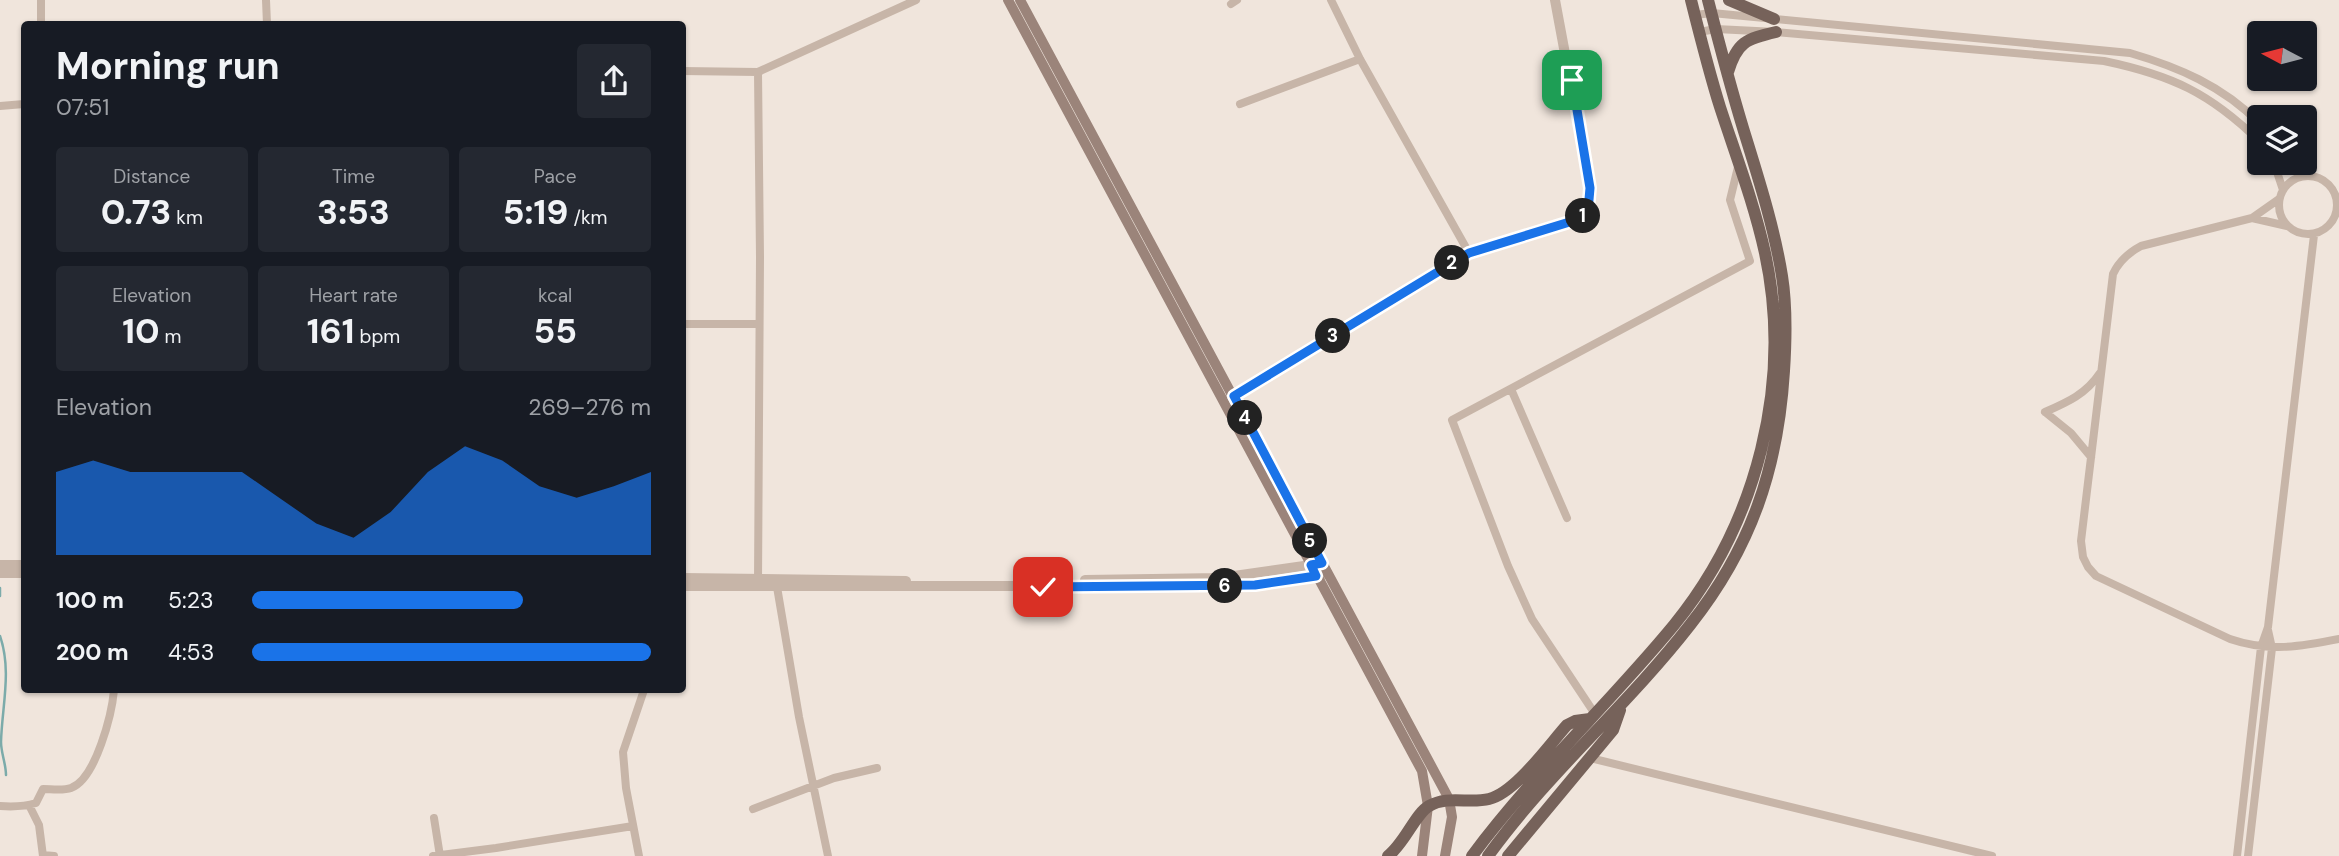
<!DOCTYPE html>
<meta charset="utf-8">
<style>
:root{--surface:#171b24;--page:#242831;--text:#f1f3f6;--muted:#9ea1a6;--accent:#1a73e8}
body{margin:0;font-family:"DM Sans",sans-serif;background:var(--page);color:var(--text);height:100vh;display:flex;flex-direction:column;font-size:26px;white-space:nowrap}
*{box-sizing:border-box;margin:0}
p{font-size:23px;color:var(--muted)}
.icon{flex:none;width:38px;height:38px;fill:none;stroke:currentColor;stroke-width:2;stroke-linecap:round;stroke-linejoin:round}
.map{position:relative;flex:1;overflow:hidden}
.drawer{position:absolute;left:21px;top:21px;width:665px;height:672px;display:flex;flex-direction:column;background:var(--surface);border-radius:7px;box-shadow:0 2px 5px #0004}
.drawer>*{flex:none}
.needle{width:46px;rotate:277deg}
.fabs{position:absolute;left:2247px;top:21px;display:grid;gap:14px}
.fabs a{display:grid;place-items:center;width:70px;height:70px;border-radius:7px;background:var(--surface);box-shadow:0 2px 5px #0004;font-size:35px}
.pin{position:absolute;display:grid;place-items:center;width:60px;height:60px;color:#fff;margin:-30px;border-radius:14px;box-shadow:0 4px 10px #0006}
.km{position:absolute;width:35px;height:35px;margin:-18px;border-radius:50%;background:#222;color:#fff;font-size:19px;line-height:35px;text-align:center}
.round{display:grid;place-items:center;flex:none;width:74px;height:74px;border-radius:7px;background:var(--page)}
.head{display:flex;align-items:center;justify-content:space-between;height:119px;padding:0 35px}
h1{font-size:38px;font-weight:700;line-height:52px}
.figures{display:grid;grid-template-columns:repeat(3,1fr);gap:10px;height:119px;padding:7px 35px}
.figures div{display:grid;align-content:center;border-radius:7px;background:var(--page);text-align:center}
.figures b{font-size:35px;font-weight:700}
.figures small{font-size:19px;font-weight:400}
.figures p{font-size:19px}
.chart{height:196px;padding:14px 35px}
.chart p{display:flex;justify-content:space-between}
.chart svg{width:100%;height:126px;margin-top:7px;fill:var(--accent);opacity:.7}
ul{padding:0 35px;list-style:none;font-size:23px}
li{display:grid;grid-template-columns:112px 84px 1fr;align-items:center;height:52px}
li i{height:18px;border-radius:9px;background:var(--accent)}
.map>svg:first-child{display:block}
</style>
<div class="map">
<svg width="2339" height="856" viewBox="0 0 2339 856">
<rect width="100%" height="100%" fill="#f0e5dc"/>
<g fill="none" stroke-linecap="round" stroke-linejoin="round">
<path stroke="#7cabaa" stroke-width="2.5" d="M0,596V588
M0,636C12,671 2,706 1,742C1,753 6,764 6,775"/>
<path stroke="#c7b5a8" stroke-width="8" d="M41,0V24
M266,0L267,24
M1331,0L1360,59L1469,253
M1231,4L1237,0
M1695,15L1712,13L2130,53C2178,67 2223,86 2259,123
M1699,32L1716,29L1776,32L2104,61C2171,75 2210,93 2259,141
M682,71L758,72
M1240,104L1360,59
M0,106L24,104
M2274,163L2283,190
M2290,163L2304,176
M2279 205a29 29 0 1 1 58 0a29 29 0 1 1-58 0Z
M2279,199L2252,218L2141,246C2128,253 2119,261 2113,274L2081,541L2083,557L2088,567L2096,576L2230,639C2268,652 2300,647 2339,639
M2252,218L2287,226
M682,324H759
M1511,389L1567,518
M2045,412C2068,402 2086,394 2100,373
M2045,412L2071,433L2091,457
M776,581L799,717L828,856
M758,583L760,257L758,72L916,0
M1595,714L1532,619L1508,566L1452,420L1750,261L1730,200L1738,167
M1590,758L1992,856
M29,805L39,825L43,856
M0,806C13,807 23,807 36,803L43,789C51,789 63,791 71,788C96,779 112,713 114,690
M753,809L834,778L877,768
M434,818L440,856
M43,855L54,856
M433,856L496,848L633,826
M639,856L626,788L623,752L644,690
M2237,856L2261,647L2268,627L2314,235
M2248,856L2272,648L2268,630"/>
<path stroke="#c7b5a8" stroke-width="10" d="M1234,396L1469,253L1576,220L1588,211L1590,188L1555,0
M0,565H24
M0,573H24
M682,578L906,581
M1085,580L1220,578L1318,564
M682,586H1220L1255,585L1322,575"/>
<path stroke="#9b847a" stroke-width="10" d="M1008,0L1422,771L1428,806L1422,856
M1020,0L1449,799L1452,817L1445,856"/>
<path stroke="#76625a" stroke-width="12" d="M1729,0L1774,19
M1728,72C1737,42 1746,39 1776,32
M1388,856C1405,843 1415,814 1429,806C1448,795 1469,804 1489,799C1515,793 1549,745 1567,725L1575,721L1590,719
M1472,856C1533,774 1609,704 1674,625C1757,523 1793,383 1765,253C1754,203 1736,156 1720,107C1709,72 1700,36 1691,0
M1488,856C1548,773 1627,706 1690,625C1751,548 1778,469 1784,371C1786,340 1787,307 1782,276C1774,226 1758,177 1743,128C1730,85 1719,43 1708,0
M1508,856L1613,730L1620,710"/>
</g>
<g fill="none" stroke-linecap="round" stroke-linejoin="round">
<g stroke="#fff" stroke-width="14">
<path id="route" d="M1043,587L1255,585L1316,576L1311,565L1322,563L1234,396L1469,253L1576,220L1588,211L1590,188L1572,80"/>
</g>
<use href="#route" stroke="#1a73e8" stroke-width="9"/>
</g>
</svg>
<div class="fabs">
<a><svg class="needle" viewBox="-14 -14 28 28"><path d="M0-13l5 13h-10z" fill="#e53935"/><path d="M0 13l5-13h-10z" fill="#9ea1a6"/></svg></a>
<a><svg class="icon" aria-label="layers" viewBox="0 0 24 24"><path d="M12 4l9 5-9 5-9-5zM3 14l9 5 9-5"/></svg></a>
</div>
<div class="pin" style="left:1572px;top:80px;background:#1e9e55"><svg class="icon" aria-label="arrive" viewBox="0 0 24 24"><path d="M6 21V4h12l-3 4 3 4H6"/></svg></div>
<div class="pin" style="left:1043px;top:587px;background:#d93025"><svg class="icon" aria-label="check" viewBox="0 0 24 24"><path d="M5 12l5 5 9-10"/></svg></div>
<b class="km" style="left:1583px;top:216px">1</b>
<b class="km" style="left:1452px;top:263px">2</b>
<b class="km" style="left:1333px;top:336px">3</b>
<b class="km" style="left:1245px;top:418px">4</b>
<b class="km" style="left:1310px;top:541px">5</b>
<b class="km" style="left:1225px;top:586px">6</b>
<section class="drawer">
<div class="head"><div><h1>Morning run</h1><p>07:51</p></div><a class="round"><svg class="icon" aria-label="share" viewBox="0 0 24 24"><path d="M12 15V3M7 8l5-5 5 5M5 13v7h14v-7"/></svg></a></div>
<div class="figures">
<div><p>Distance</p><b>0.73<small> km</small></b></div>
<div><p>Time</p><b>3:53</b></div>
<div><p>Pace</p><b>5:19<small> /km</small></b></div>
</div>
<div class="figures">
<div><p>Elevation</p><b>10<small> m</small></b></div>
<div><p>Heart rate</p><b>161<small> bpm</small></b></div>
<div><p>kcal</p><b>55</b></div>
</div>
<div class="chart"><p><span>Elevation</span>269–276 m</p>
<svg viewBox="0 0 160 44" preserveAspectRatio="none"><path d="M0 44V15L10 11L20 15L30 15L40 15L50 15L60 24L70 33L80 38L90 29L100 15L110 6L120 11L130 20L140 24L150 20L160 15V44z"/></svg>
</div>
<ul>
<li><b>100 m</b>5:23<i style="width:68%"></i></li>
<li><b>200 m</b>4:53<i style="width:100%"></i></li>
</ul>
</section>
</div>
